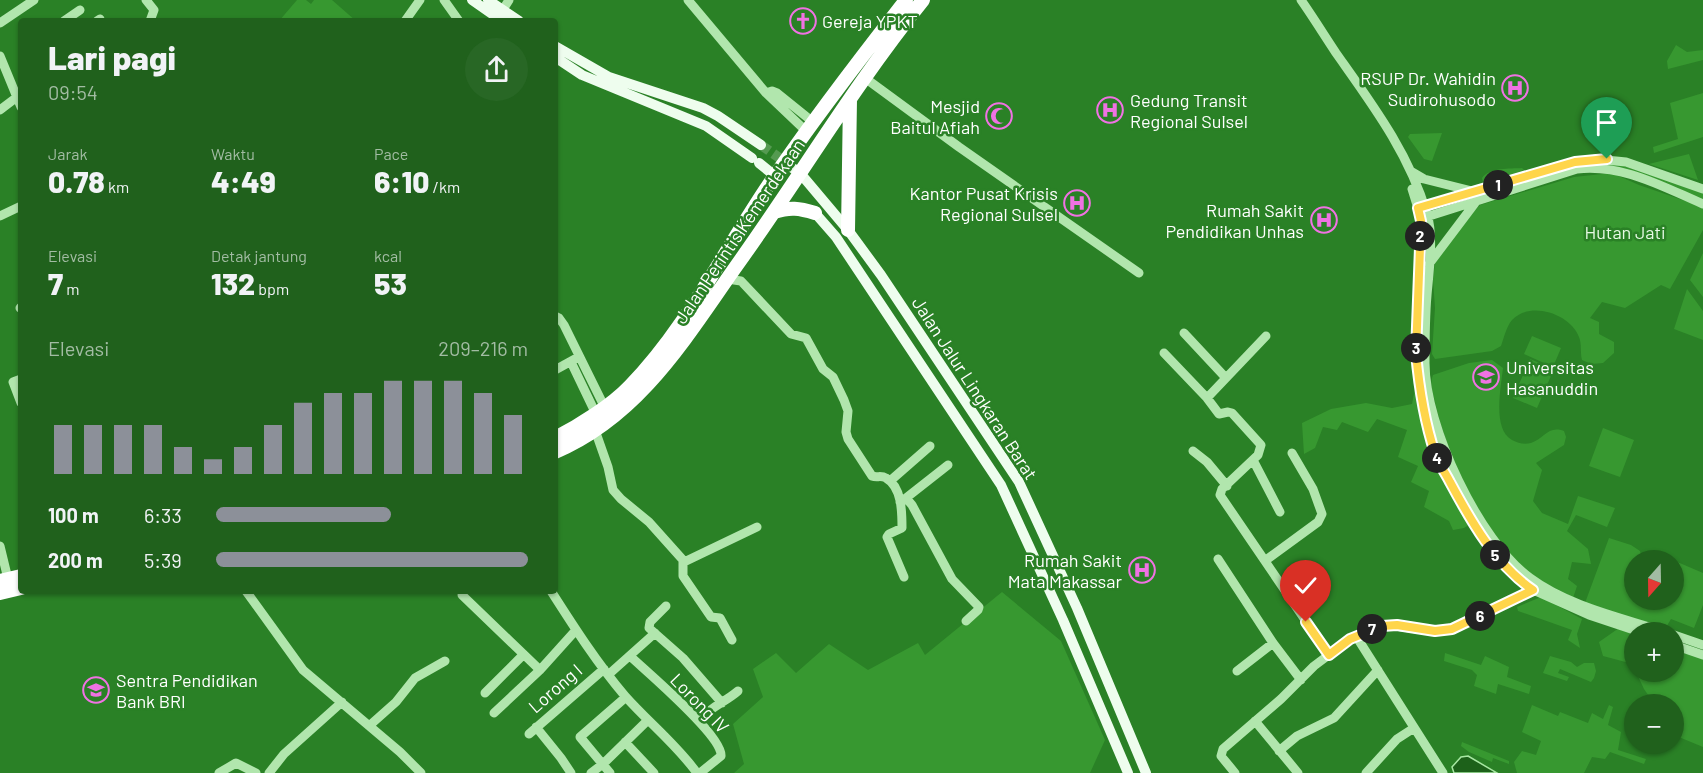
<!DOCTYPE html>
<html lang="id">
<meta charset="utf-8">
<style>
:root{--surface:#20611c;--page:#286725;--text:#f1f3f6;--muted:#a2bca3;--accent:#8c9099}
body{margin:0;font-family:Barlow,sans-serif;background:var(--page);color:var(--text);height:100vh;display:flex;flex-direction:column;font-size:22px;white-space:nowrap}
*{box-sizing:border-box;margin:0}
p{font-size:20px;color:var(--muted)}
.icon{flex:none;width:33px;height:33px;fill:none;stroke:currentColor;stroke-width:2;stroke-linecap:round;stroke-linejoin:round}
.map{position:relative;flex:1;overflow:hidden}
.panel{position:absolute;left:18px;top:18px;width:540px;height:576px;display:flex;flex-direction:column;background:var(--surface);border-radius:6px;box-shadow:0 2px 4px #0004}
.panel>*{flex:none}
.needle{width:39px;rotate:200deg}
.tools{position:absolute;left:1624px;top:550px;display:grid;gap:12px}
.tools a{display:grid;place-items:center;width:60px;height:60px;border-radius:50%;background:var(--surface);box-shadow:0 2px 4px #0004;font-size:30px}
.pin{position:absolute;display:grid;place-items:center;width:51px;height:51px;color:#fff;margin:-62px -26px;border-radius:50% 50% 50% 0;rotate:-45deg;box-shadow:0 0 6px #0007}
.pin .icon{rotate:45deg}
.km{position:absolute;width:30px;height:30px;margin:-15px;border-radius:50%;background:#222;color:#fff;font-size:16px;line-height:30px;text-align:center}
.round{display:grid;place-items:center;flex:none;width:63px;height:63px;border-radius:32px;background:var(--page)}
.summary{display:flex;align-items:center;justify-content:space-between;height:102px;padding:0 30px}
h1{font-size:33px;font-weight:800;line-height:45px}
.stats{display:grid;grid-template-columns:repeat(3,1fr);gap:9px;height:102px;padding:6px 30px}
.stats div{display:grid;align-content:center}
.stats b{font-size:30px;font-weight:800}
.stats small{font-size:16px;font-weight:400}
.stats p{font-size:16px}
.chart{height:168px;padding:12px 30px}
.chart p{display:flex;justify-content:space-between}
.chart svg{width:100%;height:108px;margin-top:6px;stroke:var(--accent);stroke-width:6}
ul{padding:0 30px;list-style:none;font-size:20px}
li{display:grid;grid-template-columns:96px 72px 1fr;align-items:center;height:45px}
li i{height:15px;border-radius:8px;background:var(--accent)}
.map>svg:first-child{display:block}
</style>
<div class="map">
<svg width="1703" height="773" viewBox="0 0 1703 773">
<rect width="100%" height="100%" fill="#2a8126"/>
<path fill="#379830" d="M297,0H306L311,4L314,0H332L356,21H279Z
M1676,45L1687,52L1703,50V60L1668,69L1667,61Z
M1703,93V137L1654,153L1653,147L1678,139L1670,103Z
M1442,133L1432,161L1424,159L1408,137L1410,134Z
M1689,154L1698,180L1649,164Z
M1604,163H1615L1703,192V201L1604,166Z
M1522,168L1524,170L1487,183L1483,182L1482,178C1490,167 1510,169 1522,168Z
M1612,173L1639,185L1703,207V230L1670,289L1661,285L1625,308L1602,302L1590,318L1599,322V334L1614,342V353L1603,363L1591,364L1582,360C1580,352 1582,344 1579,337C1571,314 1530,300 1512,320C1506,327 1504,338 1501,346L1492,351L1435,359L1432,354L1435,308L1433,280L1435,262L1461,224L1480,205L1574,177Z
M1703,253V297L1690,280Z
M1687,289L1703,311V340L1674,329Z
M1532,336L1561,348L1553,367L1524,354Z
M1530,359L1554,369L1537,408L1513,398Z
M1492,360L1503,368C1501,387 1492,429 1512,440C1518,443 1524,445 1531,443C1545,438 1548,425 1564,431L1566,437L1564,445L1536,463L1542,470L1533,501L1542,513L1568,524L1578,496L1615,508L1607,527L1576,515L1567,531L1588,549L1591,564L1572,562L1568,579L1577,586L1573,598C1551,587 1529,575 1511,557C1477,524 1447,453 1436,406C1434,396 1429,385 1433,375L1469,363Z
M1416,384L1430,413L1443,458L1477,520L1464,528L1453,530L1449,521L1424,507L1429,491L1411,482L1418,466L1398,457L1407,430L1377,419L1368,432L1342,422L1337,430L1323,427L1315,448L1304,454L1302,423L1331,409L1366,403L1392,408L1412,404Z
M1603,428L1634,440L1620,477L1589,466Z
M1609,538L1631,545L1640,551L1642,559L1648,561H1635V600H1674L1675,561L1703,573V605L1694,628L1671,619L1665,629L1585,603Z
M1002,592L1061,641L1105,740L1090,773H734L744,764L733,724L763,697L753,669L776,653L796,673L829,644L868,670L918,643L925,655Z
M1541,597L1582,619L1577,634L1580,648L1568,640L1572,630L1518,611L1517,607Z
M1619,628L1635,634V670L1633,664L1603,656L1599,642Z
M1674,648L1703,658V747L1674,735V705H1655L1644,689L1636,672H1674Z
M1445,653L1481,665L1485,656L1509,667L1507,677L1531,686L1529,694L1498,684L1496,694L1474,686L1477,675L1472,670L1444,661Z
M1550,656L1571,662L1577,667L1584,663H1594L1596,671L1594,678L1591,682L1560,669L1558,673L1569,677L1567,681L1543,673Z
M1532,705L1558,716L1560,712L1588,723L1592,713L1603,719L1609,705L1613,707L1608,725L1621,732L1618,750L1646,759L1644,764L1610,752L1605,759L1592,757L1584,773H1517L1514,762L1522,751L1536,755L1541,741L1522,732Z
M1462,742L1509,761V764L1493,758L1492,762L1469,752L1461,746Z"/>
<path fill="#1d611a" stroke="#a7e7a2" stroke-width="1.5" d="M1468,756L1497,773H1454L1452,767L1461,757Z"/>
<g fill="none" stroke-linecap="round" stroke-linejoin="round">
<path stroke="#559a51" stroke-width="10" stroke-dasharray="10 5" stroke-linecap="butt" d="M761,145L781,159L790,155"/>
<path stroke="#b1e6ad" stroke-width="9" d="M146,0L154,10L150,21
M444,0L459,21
M688,0L766,93L807,132
M1301,0C1313,17 1324,35 1336,53C1372,104 1409,153 1427,214C1434,236 1429,272 1427,295C1425,318 1425,341 1425,363C1425,426 1479,541 1530,578C1569,607 1623,618 1668,633
M499,16L509,0
M64,21L80,10
M97,21L100,19
M405,21L420,0
M0,23L34,0
M0,56L21,107
M865,78L959,147L1139,273
M766,93L772,91L777,93L813,122
M0,110L17,97
M1412,172L1424,179L1472,191
M1412,189L1421,218L1416,353L1418,375L1435,454L1462,504L1495,556L1533,590L1589,615L1643,633
M1420,207L1558,167L1596,159L1626,162L1703,189
M0,216L21,206
M1423,218L1577,169C1623,164 1661,186 1703,204
M1429,264L1475,203
M727,279L741,281L791,334L806,338L823,369L833,377L844,400L848,411L846,432L848,439L872,476C877,478 881,475 886,478C902,487 902,512 902,528L889,534L887,537L904,577
M20,308L21,307
M555,316L559,318L564,325L604,406
M1184,333L1226,378
M1266,336L1207,398L1219,414L1228,412L1232,413L1261,445L1258,455L1222,489L1220,495L1329,655
M1164,353L1207,398
M571,362L595,412
M555,370L575,359
M21,379L13,382L21,403
M595,430L608,467L613,490L621,499L649,522L683,560V576L711,617L720,618L732,640
M1193,451L1207,462L1227,486
M1253,460L1280,512
M890,481L930,446
M906,498L948,465
M900,502L906,498L912,505L952,579L979,607L978,610L966,621
M0,546L8,579
M1218,559L1273,643L1301,680
M1266,560L1318,522L1322,514L1313,489L1292,453
M684,562L757,527
M246,591L303,670L400,752L421,773
M551,591C574,627 597,663 625,696C648,722 676,744 697,773
M462,595L540,670
M666,606L650,622L649,628L683,658L722,703
M1674,635L1703,645
M1356,636L1443,773
M1674,645L1703,655
M630,656C647,672 723,736 721,756L700,773
M1237,671L1273,643
M608,675L655,633
M485,693L523,655
M494,713L540,670L576,630
M699,721C711,706 724,703 738,691
M1255,721L1298,773
M369,726L396,702L415,678L445,661
M536,727L561,758L571,773
M529,734L604,669
M625,742L654,773
M1279,751L1297,736L1334,718L1378,670
M219,773L236,763L256,773
M269,773L284,754L342,702
M591,773L603,764L648,720
M610,773L580,737L626,697
M1235,773L1221,756L1223,749L1281,699L1314,666L1350,639L1376,627L1388,625L1424,630H1449L1533,590
M1366,773L1397,739L1414,728"/>
<path stroke="#eefdee" stroke-width="10" d="M472,0L502,21
M488,0L519,21
M555,46L609,77L703,108L718,116L761,145
M555,57L582,75L706,126L752,158
M759,163L775,176
M785,163L800,173L848,230L881,275L1019,482L1077,608L1146,773
M815,213L836,237L1001,485L1063,620L1128,773"/>
<path stroke="#fff" stroke-width="14" d="M774,212C790,207 799,208 815,213
M848,230L850,99
M555,438C579,426 612,405 630,386C686,329 725,249 770,183C813,120 859,60 906,0
M555,452C640,416 686,337 737,265C800,177 855,84 923,0
M0,581L21,576
M0,593L21,588"/>
</g>
<g fill="none" stroke-linecap="round" stroke-linejoin="round">
<g stroke="#fff" stroke-width="12">
<path id="route" d="M1306,622L1329,655L1350,639L1382,626L1397,625L1435,631L1452,629L1533,590C1495,564 1471,521 1450,482C1445,472 1438,463 1435,453C1425,423 1419,385 1416,353L1421,221L1418,208L1575,162L1607,159"/>
</g>
<use href="#route" stroke="#ffd54a" stroke-width="8"/>
</g>
<defs>
<g id="church-ring" transform="scale(1.35)"><circle r="9.5" fill="#2a8126" stroke="#f072e3" stroke-width="1.5"/><path d="M-1.2-6h2.4v3.5h3.3v2.4h-3.3V6h-2.4V-.1h-3.3v-2.4h3.3Z" fill="#f072e3"/></g>
<g id="hospital-ring" transform="scale(1.35)"><circle r="9.5" fill="#2a8126" stroke="#f072e3" stroke-width="1.5"/><path d="M-5-5h3v3.5h4V-5h3V5h-3V1.5h-4V5h-3Z" fill="#f072e3"/></g>
<g id="mosque-ring" transform="scale(1.35)"><circle r="9.5" fill="#2a8126" stroke="#f072e3" stroke-width="1.5"/><path d="M3.5-4.9A6 6 0 1 0 3.5 4.9A5 5 0 1 1 3.5-4.9Z" fill="#f072e3"/></g>
<g id="university-ring" transform="scale(1.35)"><circle r="9.5" fill="#2a8126" stroke="#f072e3" stroke-width="1.5"/><path d="M0-5L7-2L0 1L-7-2ZM-4 1L0 2.5L4 1V4Q0 6-4 4Z" fill="#f072e3"/></g>
</defs>
<g fill-rule="evenodd">
<use href="#church-ring" x="803" y="21"/>
<use href="#hospital-ring" x="1515" y="88"/>
<use href="#hospital-ring" x="1110" y="110"/>
<use href="#mosque-ring" x="999" y="116"/>
<use href="#hospital-ring" x="1077" y="203"/>
<use href="#hospital-ring" x="1324" y="220"/>
<use href="#university-ring" x="1486" y="377"/>
<use href="#hospital-ring" x="1142" y="570"/>
<use href="#university-ring" x="96" y="690"/>
</g>
<g text-anchor="middle" dominant-baseline="central" stroke-width="5" stroke-linejoin="round" paint-order="stroke">
<g font-size="18" fill="#fff" stroke="#2a8126" text-anchor="end">
<text x="822" y="21" text-anchor="start">Gereja YPKT</text>
<text x="1496" y="78">RSUP Dr. Wahidin<tspan x="1496" dy="21">Sudirohusodo</tspan></text>
<text x="1130" y="100" text-anchor="start">Gedung Transit<tspan x="1130" dy="21">Regional Sulsel</tspan></text>
<text x="980" y="106">Mesjid<tspan x="980" dy="21">Baitul Afiah</tspan></text>
<text x="1058" y="193">Kantor Pusat Krisis<tspan x="1058" dy="21">Regional Sulsel</tspan></text>
<text x="1304" y="210">Rumah Sakit<tspan x="1304" dy="21">Pendidikan Unhas</tspan></text>
<text x="1506" y="367" text-anchor="start">Universitas<tspan x="1506" dy="21">Hasanuddin</tspan></text>
<text x="1122" y="560">Rumah Sakit<tspan x="1122" dy="21">Mata Makassar</tspan></text>
<text x="116" y="680" text-anchor="start">Sentra Pendidikan<tspan x="116" dy="21">Bank BRI</tspan></text>
</g>
<g font-size="18" fill="#fff" stroke="#2a8126">
<text transform="translate(739 231) rotate(-56)">Jalan Perintis Kemerdekaan</text>
<text transform="translate(975 388) rotate(57)">Jalan Jalur Lingkaran Barat</text>
<text transform="translate(555 688) rotate(-41)">Lorong I</text>
<text transform="translate(700 703) rotate(46)">Lorong IV</text>
</g>
<g font-size="18" fill="#e7fae5" stroke="#2a8126">
<text x="1625" y="232">Hutan Jati</text>
</g>
</g>
</svg>
<div class="tools">
<a><svg class="needle" viewBox="-14 -14 28 28"><path d="M0-13l5 13h-10z" fill="#e53935"/><path d="M0 13l5-13h-10z" fill="#a2bca3"/></svg></a>
<a>+</a>
<a>−</a>
</div>
<div class="pin" style="left:1607px;top:159px;background:#1e9e55"><svg class="icon" aria-label="arrive" viewBox="0 0 24 24"><path d="M6 21V4h12l-3 4 3 4H6"/></svg></div>
<div class="pin" style="left:1306px;top:622px;background:#d93025"><svg class="icon" aria-label="check" viewBox="0 0 24 24"><path d="M5 12l5 5 9-10"/></svg></div>
<b class="km" style="left:1498px;top:185px">1</b>
<b class="km" style="left:1420px;top:236px">2</b>
<b class="km" style="left:1416px;top:348px">3</b>
<b class="km" style="left:1437px;top:458px">4</b>
<b class="km" style="left:1495px;top:555px">5</b>
<b class="km" style="left:1480px;top:616px">6</b>
<b class="km" style="left:1372px;top:629px">7</b>
<section class="panel">
<div class="summary"><div><h1>Lari pagi</h1><p>09:54</p></div><a class="round"><svg class="icon" aria-label="share" viewBox="0 0 24 24"><path d="M12 15V3M7 8l5-5 5 5M5 13v7h14v-7"/></svg></a></div>
<div class="stats">
<div><p>Jarak</p><b>0.78<small> km</small></b></div>
<div><p>Waktu</p><b>4:49</b></div>
<div><p>Pace</p><b>6:10<small> /km</small></b></div>
</div>
<div class="stats">
<div><p>Elevasi</p><b>7<small> m</small></b></div>
<div><p>Detak jantung</p><b>132<small> bpm</small></b></div>
<div><p>kcal</p><b>53</b></div>
</div>
<div class="chart"><p><span>Elevasi</span>209–216 m</p>
<svg viewBox="0 0 160 44" preserveAspectRatio="none"><path d="M5 44V24M15 44V24M25 44V24M35 44V24M45 44V33M55 44V38M65 44V33M75 44V24M85 44V15M95 44V11M105 44V11M115 44V6M125 44V6M135 44V6M145 44V11M155 44V20"/></svg>
</div>
<ul>
<li><b>100 m</b>6:33<i style="width:56%"></i></li>
<li><b>200 m</b>5:39<i style="width:100%"></i></li>
</ul>
</section>
</div>
